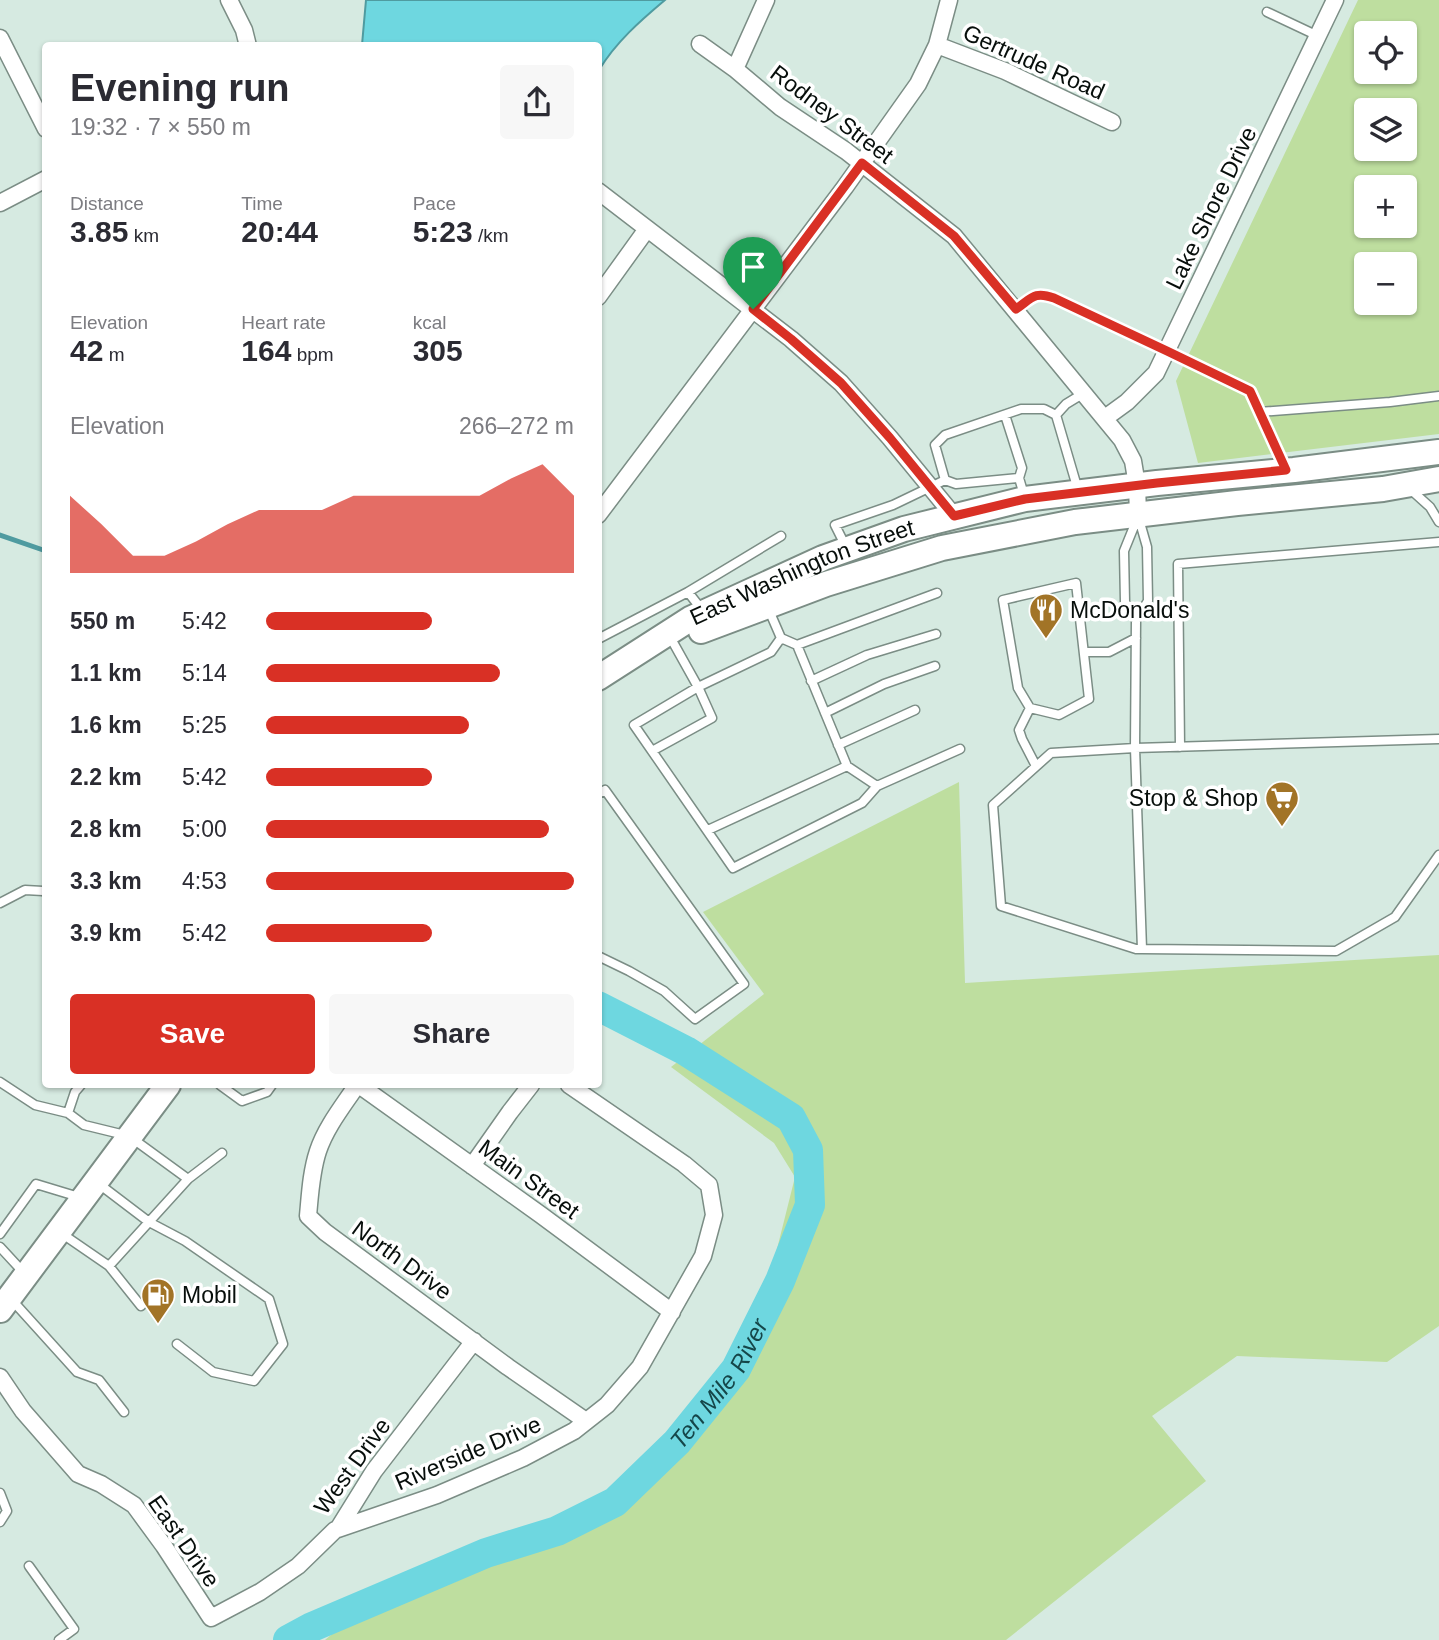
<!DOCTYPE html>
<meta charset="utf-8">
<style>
:root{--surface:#fff;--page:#f7f7f7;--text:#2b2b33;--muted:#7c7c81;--accent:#d93025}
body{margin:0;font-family:Helvetica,sans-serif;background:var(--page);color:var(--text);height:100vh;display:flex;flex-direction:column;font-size:26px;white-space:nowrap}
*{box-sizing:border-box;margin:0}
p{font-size:23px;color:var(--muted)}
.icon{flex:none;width:38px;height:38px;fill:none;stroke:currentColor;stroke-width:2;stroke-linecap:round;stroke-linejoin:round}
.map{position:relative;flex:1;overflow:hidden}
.sheet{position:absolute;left:42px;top:42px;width:560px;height:1046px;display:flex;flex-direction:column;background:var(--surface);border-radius:7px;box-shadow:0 2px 5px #0004}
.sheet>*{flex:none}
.tools{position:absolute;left:1354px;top:21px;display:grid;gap:14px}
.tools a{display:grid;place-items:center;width:63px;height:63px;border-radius:7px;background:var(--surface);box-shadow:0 2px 5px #0004;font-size:35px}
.pin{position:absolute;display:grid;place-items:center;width:60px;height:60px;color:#fff;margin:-72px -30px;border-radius:50% 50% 50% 0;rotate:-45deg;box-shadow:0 0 7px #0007}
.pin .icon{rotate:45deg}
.round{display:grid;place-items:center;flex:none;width:74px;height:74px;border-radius:7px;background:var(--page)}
.summary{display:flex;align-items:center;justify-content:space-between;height:119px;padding:0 28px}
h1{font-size:38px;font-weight:700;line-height:52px}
.stats{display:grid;grid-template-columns:repeat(3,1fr);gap:10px;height:119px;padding:7px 28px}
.stats div{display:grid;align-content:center}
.stats b{font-size:30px;font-weight:700}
.stats small{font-size:19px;font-weight:400}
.stats p{font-size:19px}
.chart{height:196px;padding:14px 28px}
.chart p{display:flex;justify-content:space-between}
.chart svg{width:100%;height:126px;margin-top:7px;fill:var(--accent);opacity:.7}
.button{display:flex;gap:14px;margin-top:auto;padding:14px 28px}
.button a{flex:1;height:80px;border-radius:7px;background:var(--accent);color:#fff;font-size:28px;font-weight:700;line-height:80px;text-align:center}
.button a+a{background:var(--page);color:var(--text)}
ul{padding:0 28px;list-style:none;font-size:23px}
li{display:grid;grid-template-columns:112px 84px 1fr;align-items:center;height:52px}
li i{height:18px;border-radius:9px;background:var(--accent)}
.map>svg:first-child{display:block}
</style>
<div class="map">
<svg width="1439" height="1640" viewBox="0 0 1439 1640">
<rect width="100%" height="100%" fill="#d6eae1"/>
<path fill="#bede9f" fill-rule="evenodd" d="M1358,0H1439V434L1198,463L1176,381ZM1367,33H1405V72H1367ZM1367,110H1405V149H1367ZM1367,187H1405V226H1367ZM1367,264H1405V303H1367Z
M959,782L965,983L1439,955V1326L1387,1362L1237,1356L1152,1416L1206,1481L1006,1640H325L363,1608L479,1548L598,1502L715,1385L770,1277L795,1177L774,1143L671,1067L764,994L703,912Z"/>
<path fill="#6ed7e0" stroke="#4f9ba0" stroke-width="2" d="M366,0H665C640,21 616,42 599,70L598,46L362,45Z"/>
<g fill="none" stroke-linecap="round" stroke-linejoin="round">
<path stroke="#4f9ba0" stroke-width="5" d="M0,535L46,551"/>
<path stroke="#6ed7e0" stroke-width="30" id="s1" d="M288,1640L312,1627L486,1553L557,1531L615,1502L677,1442L736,1369L780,1281L810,1205L808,1150L791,1118L686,1051L598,1006"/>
<g stroke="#7b8d85" stroke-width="11">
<path id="lane" d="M1267,12L1318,36
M1016,309C1032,298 1034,292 1054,298L1167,351L1250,391L1285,468
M1259,412L1390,402L1439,396
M1005,415L1022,468L1019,478
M1056,415L1066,404L1084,393
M945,480L935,445L945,435L1021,409H1044L1056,415L1078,490
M1410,489L1430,507L1439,522
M1137,519L1124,551L1125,602L1136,620L1135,748L1439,739
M846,547L835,525L893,505L945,480L956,484L1019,478L1024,495
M1076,583L1089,699L1059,715L1030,708L1018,688L1003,600Z
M768,608L781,638L797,645L847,766L877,786
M702,610L688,592L781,536
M1136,620L1148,601L1147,547L1139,519
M781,638L771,652L698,687L634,725L733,868L862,803L877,786L960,749
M598,639L688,592
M797,645L937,593
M1084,652H1109L1136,638
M811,681L867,655L936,634
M1030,708L1019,730L1022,739L1036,766
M825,713L884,684L935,666
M838,745L915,710
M1180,747L1178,564L1439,542
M652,751L712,718L698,687L674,644
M598,794L605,790L744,984L695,1019L664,991L629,971L598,956
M708,830L847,766
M0,903L25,890L43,891L46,893
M1142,949L1135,748L1051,753L993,805L1001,906L1136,949H1142L1336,951L1395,917L1439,855
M0,1082L35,1105L68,1113L84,1125L129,1136L188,1179
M220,1085L242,1101L267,1092L272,1085
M68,1113L75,1092L81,1085
M99,1184L149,1222L185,1241L269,1299L283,1344L254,1381L213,1372L177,1344
M61,1233L109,1266L141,1306
M0,1234L36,1184L79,1197
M0,1247L24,1273
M109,1266L188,1179L222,1153
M11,1299L77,1372L99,1380L124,1412
M0,1493L7,1511L0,1522
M29,1566L74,1629L59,1640"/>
</g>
<g stroke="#7b8d85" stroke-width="19">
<path id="street" d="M229,0L244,30L248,46
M0,38L46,129
M700,44L735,69L780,107L846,151L954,236L1122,440L1133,461L1137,485L1138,515
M937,45L1005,71L1112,122
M735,69L766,0
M598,191L791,339L841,383L890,438L954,516
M0,203L46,179
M598,297L647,229
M1105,418L1127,402L1156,373L1335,0
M598,515L845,187L918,84L937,45L949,0
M357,1085C343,1106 326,1127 318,1151C311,1172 310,1195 308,1216L325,1232L508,1367L586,1421
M359,1085L541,1215L672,1312
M472,1166L510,1112L531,1085
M0,1377L23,1411L78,1474L101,1484L134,1505L164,1546L211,1618L260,1592L298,1566L335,1530L338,1529L374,1471L474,1341
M338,1529L437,1495L523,1458L574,1431L607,1405L640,1367L703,1256L714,1215L709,1185L684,1164L569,1085"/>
</g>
<g stroke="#7b8d85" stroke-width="28">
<g id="primary">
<path d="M701,631L826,584L942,548L1075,522L1237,503L1383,489L1439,479"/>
<path id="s2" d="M598,678L690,619L823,558L904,529L1025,499L1157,483L1294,470L1439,452"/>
<path d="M0,1310L168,1085"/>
</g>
</g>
<use href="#lane" stroke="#fff" stroke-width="8"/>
<use href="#street" stroke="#fff" stroke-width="16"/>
<use href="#primary" stroke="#fff" stroke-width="24"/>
</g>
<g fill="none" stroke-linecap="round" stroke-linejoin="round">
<g stroke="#fff" stroke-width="14">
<path id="route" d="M862,163L954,236L1016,309C1032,298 1034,291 1054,298L1167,351L1250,391L1286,470L1157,483L1025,499L954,516L890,438L841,383L791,339L753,309Z"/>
</g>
<use href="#route" stroke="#d93025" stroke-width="9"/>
</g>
<defs>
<g id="restaurant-pin" transform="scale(1.75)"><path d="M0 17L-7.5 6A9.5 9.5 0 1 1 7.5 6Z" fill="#a27427" stroke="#fff"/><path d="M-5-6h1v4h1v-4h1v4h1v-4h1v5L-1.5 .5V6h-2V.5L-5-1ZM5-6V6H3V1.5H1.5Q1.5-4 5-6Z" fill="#fff"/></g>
<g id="supermarket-pin" transform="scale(1.75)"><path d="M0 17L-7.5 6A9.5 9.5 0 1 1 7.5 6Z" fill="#a27427" stroke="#fff"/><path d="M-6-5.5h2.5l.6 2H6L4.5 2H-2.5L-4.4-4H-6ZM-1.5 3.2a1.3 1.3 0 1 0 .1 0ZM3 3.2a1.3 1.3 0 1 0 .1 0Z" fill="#fff"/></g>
<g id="fuel-pin" transform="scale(1.75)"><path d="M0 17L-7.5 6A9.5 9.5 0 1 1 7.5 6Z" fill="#a27427" stroke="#fff"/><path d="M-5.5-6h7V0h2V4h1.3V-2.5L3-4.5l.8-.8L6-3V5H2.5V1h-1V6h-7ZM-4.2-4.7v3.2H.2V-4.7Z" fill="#fff"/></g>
</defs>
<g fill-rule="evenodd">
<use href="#restaurant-pin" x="1046" y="610"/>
<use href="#supermarket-pin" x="1282" y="798"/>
<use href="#fuel-pin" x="158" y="1295"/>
</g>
<g text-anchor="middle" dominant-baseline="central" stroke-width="7" stroke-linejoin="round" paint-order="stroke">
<g font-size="23" fill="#070e0b" stroke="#fff">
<text transform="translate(1034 62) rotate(24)">Gertrude Road</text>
<text transform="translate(832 114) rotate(37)">Rodney Street</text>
<text transform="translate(1211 208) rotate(-64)">Lake Shore Drive</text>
<text stroke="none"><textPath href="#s2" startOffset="231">East Washington Street</textPath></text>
<text transform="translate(529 1179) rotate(36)">Main Street</text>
<text transform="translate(402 1260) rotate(36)">North Drive</text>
<text transform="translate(468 1453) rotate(-23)">Riverside Drive</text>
<text transform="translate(352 1466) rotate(-54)">West Drive</text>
<text transform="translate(184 1541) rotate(55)">East Drive</text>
</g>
<g font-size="23" fill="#070e0b" stroke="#fff" text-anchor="start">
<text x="1070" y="610">McDonald's</text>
<text x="1258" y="798" text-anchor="end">Stop &amp; Shop</text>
<text x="182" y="1295">Mobil</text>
</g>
<g font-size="24" font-style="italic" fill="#154649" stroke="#fff">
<text stroke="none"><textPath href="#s1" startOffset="514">Ten Mile River</textPath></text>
</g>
</g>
</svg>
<div class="tools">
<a><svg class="icon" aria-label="locate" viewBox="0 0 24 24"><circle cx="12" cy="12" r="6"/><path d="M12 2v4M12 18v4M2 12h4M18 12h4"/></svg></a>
<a><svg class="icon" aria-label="layers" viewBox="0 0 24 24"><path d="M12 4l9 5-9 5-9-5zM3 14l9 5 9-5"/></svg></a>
<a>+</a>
<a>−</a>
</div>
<div class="pin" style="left:753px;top:309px;background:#1e9e55"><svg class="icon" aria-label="arrive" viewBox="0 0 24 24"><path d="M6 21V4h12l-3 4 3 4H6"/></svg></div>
<section class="sheet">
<div class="summary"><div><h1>Evening run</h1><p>19:32 · 7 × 550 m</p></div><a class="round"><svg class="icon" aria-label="share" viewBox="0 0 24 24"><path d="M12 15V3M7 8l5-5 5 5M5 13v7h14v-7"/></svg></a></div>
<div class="stats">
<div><p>Distance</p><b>3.85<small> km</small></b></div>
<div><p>Time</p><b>20:44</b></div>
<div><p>Pace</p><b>5:23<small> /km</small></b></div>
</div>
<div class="stats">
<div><p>Elevation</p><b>42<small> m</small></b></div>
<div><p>Heart rate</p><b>164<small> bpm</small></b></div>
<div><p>kcal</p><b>305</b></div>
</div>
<div class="chart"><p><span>Elevation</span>266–272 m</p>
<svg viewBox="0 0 160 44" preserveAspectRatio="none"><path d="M0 44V17L10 27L20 38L30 38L40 33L50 27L60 22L70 22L80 22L90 17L100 17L110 17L120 17L130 17L140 11L150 6L160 17V44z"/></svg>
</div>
<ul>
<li><b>550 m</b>5:42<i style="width:54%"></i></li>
<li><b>1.1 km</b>5:14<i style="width:76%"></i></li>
<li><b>1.6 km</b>5:25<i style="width:66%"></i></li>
<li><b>2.2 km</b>5:42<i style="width:54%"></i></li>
<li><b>2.8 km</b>5:00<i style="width:92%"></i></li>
<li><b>3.3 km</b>4:53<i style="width:100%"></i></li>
<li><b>3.9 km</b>5:42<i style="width:54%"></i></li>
</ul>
<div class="button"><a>Save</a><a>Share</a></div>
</section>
</div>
